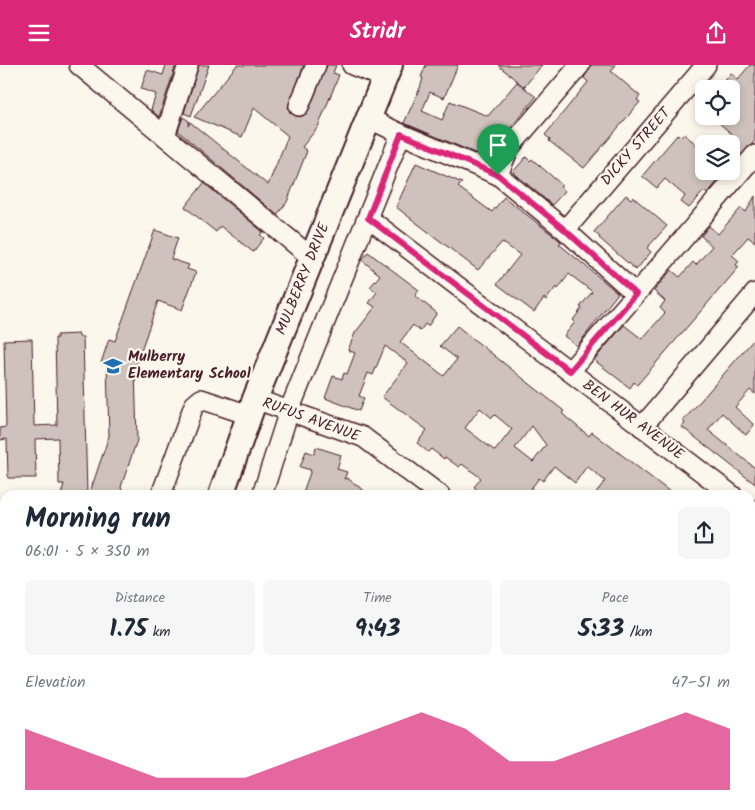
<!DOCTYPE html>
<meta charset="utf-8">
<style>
:root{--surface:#fff;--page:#f6f6f7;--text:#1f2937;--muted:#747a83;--accent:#db2777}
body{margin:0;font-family:Kalam,sans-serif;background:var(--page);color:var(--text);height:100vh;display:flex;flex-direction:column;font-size:19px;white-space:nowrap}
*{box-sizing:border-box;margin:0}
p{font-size:16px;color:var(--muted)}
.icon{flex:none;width:28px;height:28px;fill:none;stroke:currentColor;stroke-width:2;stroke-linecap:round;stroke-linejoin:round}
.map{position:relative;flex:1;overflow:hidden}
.side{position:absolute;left:0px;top:425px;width:755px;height:320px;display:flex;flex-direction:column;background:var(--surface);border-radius:15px 15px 0 0;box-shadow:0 2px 8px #0003}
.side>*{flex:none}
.controls{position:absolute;left:695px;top:15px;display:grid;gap:10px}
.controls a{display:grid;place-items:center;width:45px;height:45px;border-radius:8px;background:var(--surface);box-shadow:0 2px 8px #0003;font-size:25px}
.pin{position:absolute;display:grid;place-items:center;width:42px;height:42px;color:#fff;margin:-51px -21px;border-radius:50% 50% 50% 0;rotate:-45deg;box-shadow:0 0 5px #0007}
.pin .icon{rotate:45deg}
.round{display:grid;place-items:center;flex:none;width:52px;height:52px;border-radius:8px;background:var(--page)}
.headline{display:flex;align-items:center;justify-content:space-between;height:85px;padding:0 25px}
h1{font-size:28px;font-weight:700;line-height:38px}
.stats{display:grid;grid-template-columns:repeat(3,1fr);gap:8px;height:85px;padding:5px 25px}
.stats div{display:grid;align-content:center;border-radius:8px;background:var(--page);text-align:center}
.stats b{font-size:25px;font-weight:700}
.stats small{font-size:14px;font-weight:400}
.stats p{font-size:14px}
.chart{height:140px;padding:10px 25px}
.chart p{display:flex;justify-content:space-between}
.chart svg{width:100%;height:90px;margin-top:5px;fill:var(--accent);opacity:.7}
header{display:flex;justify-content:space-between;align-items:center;height:65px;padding:0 25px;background:var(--accent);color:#fff;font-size:22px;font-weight:700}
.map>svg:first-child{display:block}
</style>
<header><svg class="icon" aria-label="menu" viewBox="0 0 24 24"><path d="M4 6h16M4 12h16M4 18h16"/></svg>Stridr<svg class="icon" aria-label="share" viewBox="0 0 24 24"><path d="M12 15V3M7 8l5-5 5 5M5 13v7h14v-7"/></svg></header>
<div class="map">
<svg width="755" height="745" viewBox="0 0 755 745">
<rect width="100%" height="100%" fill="#fbf7ec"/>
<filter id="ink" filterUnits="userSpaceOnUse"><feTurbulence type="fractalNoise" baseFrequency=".02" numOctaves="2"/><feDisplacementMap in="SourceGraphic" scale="10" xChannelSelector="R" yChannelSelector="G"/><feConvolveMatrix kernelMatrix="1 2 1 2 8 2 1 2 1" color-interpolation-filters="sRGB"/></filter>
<g filter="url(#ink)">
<path fill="#cfc2bc" stroke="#4a1f2b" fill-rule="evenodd" d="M166,0H176L159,52L151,45L156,29L141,24L147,5L163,10Z
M199,0H209L191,51L184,48Z
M237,0H304L288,42L290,48L300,52L309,45L327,0H336L333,8L339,10L318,62L302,82L307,86L287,137L277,150L178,66L183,52L189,56L188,61L190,57L268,120L288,71L254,43L242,72L194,52Z
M426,0H458L444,33L430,27L422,46L442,55L450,36L488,51L517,17L536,32L500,76L489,94L404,58L420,23L423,13L421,12Z
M498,0H542L524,22Z
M591,0H616L611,6L640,31L637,35L640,37L584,103L549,76L550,74L545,70L588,17L584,13Z
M750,0H755V76L731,100L733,70L711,51H731V24H719L731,8L738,14Z
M678,69L681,72L684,69L704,86V106H726L707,129L704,126L689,143L681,137L685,131L665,114L657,123L642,111Z
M526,92L530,96L532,94L562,120L560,122L565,126L552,140L513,107Z
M416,98L462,118L458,122L492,147L504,132L558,174L561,177L559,179L618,228L577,281L564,271L575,257L573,255L582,243L580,242L592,227L589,224L569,209L558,224L556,222L546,235L544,233L534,247L497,219L520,190L502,177L478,205L396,142Z
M204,118L263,167L260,170L264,173L253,187L220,161L216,167L185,142Z
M626,130L631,134L633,132L667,161L647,183L651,187L636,205L599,173L600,172L594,167Z
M755,131V177L748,172L732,190L739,196L736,200L739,202L637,320L634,317L630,323L594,295L624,260L642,274L665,248L660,243L665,236L654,226L671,205L680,212L693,197L696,200L712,181L701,171L709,161L718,169L741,143L746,147Z
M155,165L178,173L171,194L189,200L187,204L196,207L182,245L158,236L135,303L137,375L121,422L123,430H89L109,371L107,300L101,298L109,274L115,276Z
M368,187L419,225L415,231L437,248L428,261L425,259L420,266L413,260L400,277L444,311L457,294L440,281L457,261L564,346L562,348L567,353L589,371L592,367L674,430H594L605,416L587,401L575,418L554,401L543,416L539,413L526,430H484L474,422L481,413L462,399L459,402L445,392L444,394L431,384L428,387L417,378L427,365L382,332L408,298L385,281L373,310L368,308L359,331L364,333L359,346L325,333L333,311L342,314L344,308L347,309L355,288L348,285L355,268L375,242L369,238L377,227L370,222L380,210L362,195ZM480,343L492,353L495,350L512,364L495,386L465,363ZM532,361L546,380L533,397L515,383Z
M79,269V272H83L87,430H61L64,419H59L58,373L35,374L36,413H8L7,374L0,375V363L6,362L4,275L32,274L34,361L57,360L55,273H57V270Z
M755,273V329L750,325L735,342L754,360L746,370L722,348L708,365L755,403V419L682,362L685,358L683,356Z
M316,382L341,390L337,404L347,407L344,414L347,413L370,430H302L311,405L300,402L306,386L314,389Z"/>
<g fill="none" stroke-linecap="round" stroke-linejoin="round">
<g stroke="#4a1f2b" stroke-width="22">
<path id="minor" d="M79,0L312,193
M352,0L385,13
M299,41L316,0
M368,53L401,69L498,110L565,165L636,229
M165,71L188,0
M498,110L509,83L580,0
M368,153L732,430
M565,165L706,0
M570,306L755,90
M255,334L363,372L440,430
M642,362L755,228
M161,430L194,340L201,334L249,350
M262,430L289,346L401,69
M750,444L755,448
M0,491L5,494
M0,527L5,531
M750,664L755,668
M270,740L277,745
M566,740L573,745
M63,745V740
M156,745L158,740"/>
</g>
<g stroke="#4a1f2b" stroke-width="28">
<path id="major" d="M221,430L255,334L390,0
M110,745L111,740"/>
</g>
<use href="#minor" stroke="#fbf7ec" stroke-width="19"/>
<use href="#major" stroke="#fbf7ec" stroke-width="24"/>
</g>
</g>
<g fill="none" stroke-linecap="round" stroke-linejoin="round" filter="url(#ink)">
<g stroke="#fff" stroke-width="10">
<path id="route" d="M401,69L498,110L565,165L636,229L570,306L368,153Z"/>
</g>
<use href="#route" stroke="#db2777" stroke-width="6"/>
</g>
<defs>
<g id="school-bare" transform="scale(1.5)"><path d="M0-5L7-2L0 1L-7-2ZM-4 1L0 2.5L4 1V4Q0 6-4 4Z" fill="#1f6fb2" stroke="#fbf7ec" stroke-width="2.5" paint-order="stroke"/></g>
</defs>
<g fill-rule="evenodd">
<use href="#school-bare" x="113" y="301"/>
</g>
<g text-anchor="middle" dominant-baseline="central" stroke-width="4.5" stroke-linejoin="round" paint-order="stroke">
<g font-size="15" fill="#4a1f2b" stroke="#fbf7ec">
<text transform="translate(636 82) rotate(-49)">DICKY STREET</text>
<text transform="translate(303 214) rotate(-68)">MULBERRY DRIVE</text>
<text transform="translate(311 355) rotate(20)">RUFUS AVENUE</text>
<text transform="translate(633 355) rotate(37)">BEN HUR AVENUE</text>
</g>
<g font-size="15" font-weight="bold" fill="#4a1f2b" stroke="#fbf7ec" text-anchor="start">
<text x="128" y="292">Mulberry<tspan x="128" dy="17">Elementary School</tspan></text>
</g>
</g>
</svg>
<div class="controls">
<a><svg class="icon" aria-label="locate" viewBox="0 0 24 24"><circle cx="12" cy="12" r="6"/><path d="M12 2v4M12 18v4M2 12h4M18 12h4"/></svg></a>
<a><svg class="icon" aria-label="layers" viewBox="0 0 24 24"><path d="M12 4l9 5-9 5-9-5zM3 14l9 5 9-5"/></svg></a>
</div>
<div class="pin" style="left:498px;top:110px;background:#1e9e55"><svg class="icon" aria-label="arrive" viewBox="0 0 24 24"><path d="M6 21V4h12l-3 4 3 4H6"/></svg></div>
<section class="side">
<div class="headline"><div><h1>Morning run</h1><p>06:01 · 5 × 350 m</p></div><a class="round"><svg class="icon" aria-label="share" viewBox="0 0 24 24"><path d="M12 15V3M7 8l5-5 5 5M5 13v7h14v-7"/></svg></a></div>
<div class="stats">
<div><p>Distance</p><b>1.75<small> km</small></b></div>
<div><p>Time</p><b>9:43</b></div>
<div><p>Pace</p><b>5:33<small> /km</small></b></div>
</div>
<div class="chart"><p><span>Elevation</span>47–51 m</p>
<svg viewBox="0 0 160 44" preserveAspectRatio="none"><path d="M0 44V14L10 22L20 30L30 38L40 38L50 38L60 30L70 22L80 14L90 6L100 14L110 30L120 30L130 22L140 14L150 6L160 14V44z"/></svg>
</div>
</section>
</div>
